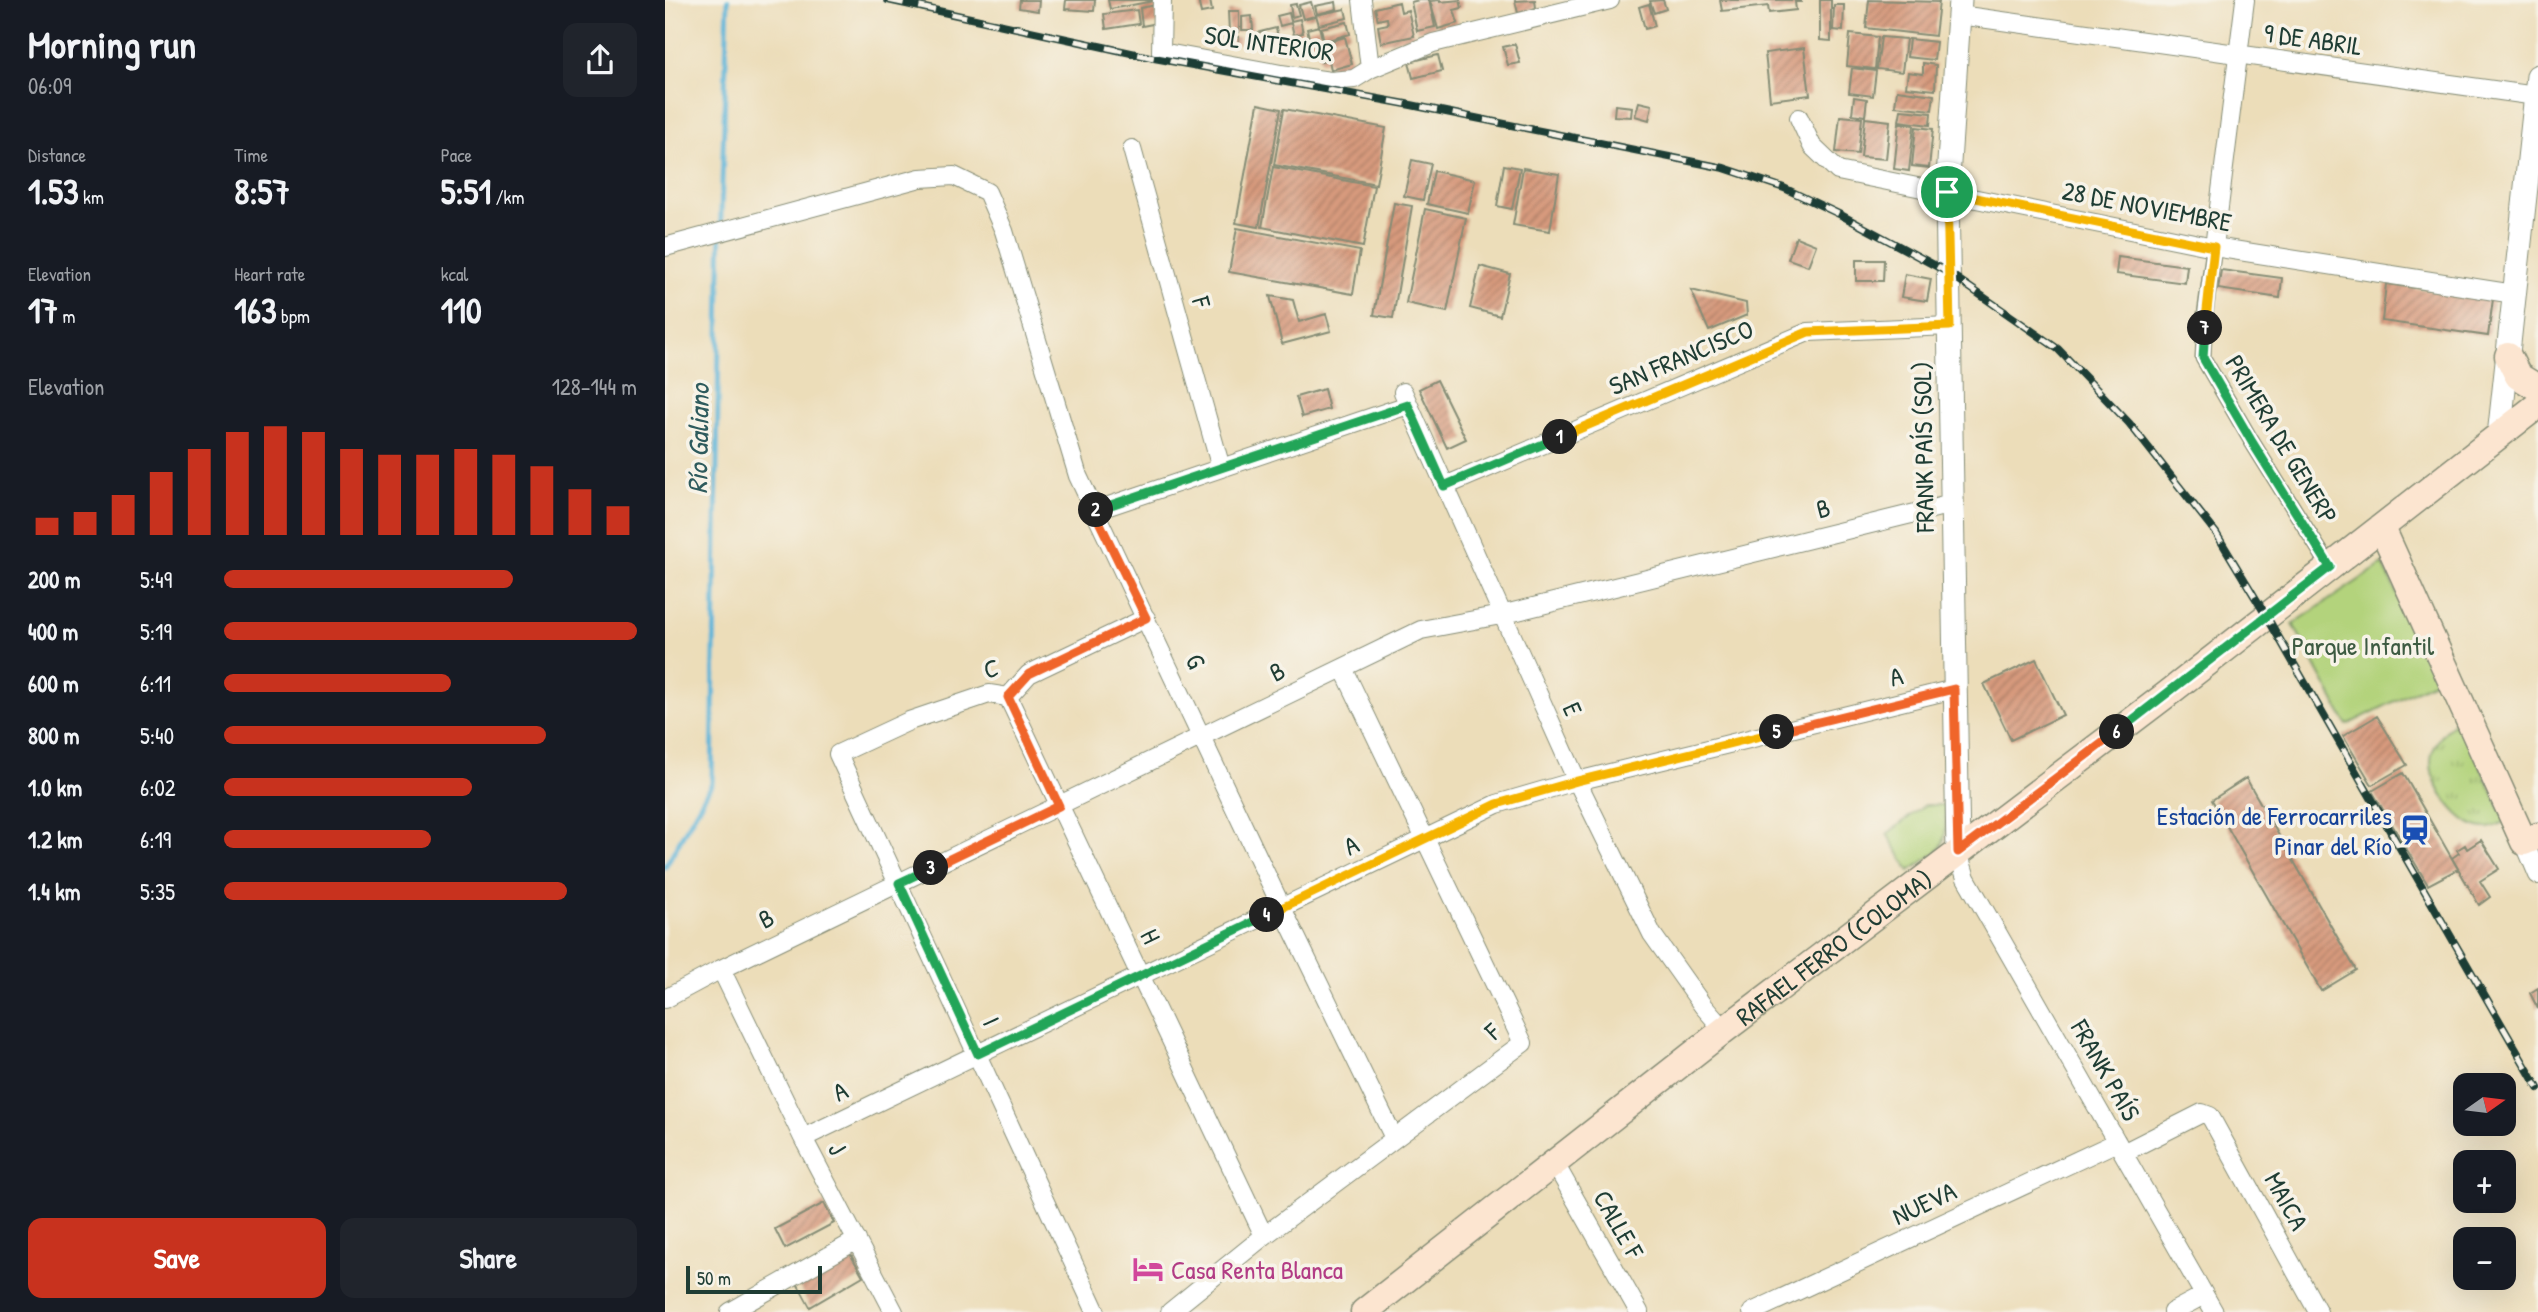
<!DOCTYPE html>
<meta charset="utf-8">
<style>
:root{--surface:#171b24;--page:#20242c;--text:#f1f3f6;--muted:#9ea1a6;--accent:#c8321e}
body{margin:0;font-family:"Patrick Hand",sans-serif;background:var(--page);color:var(--text);height:100vh;display:flex;flex-direction:column;font-size:26px;white-space:nowrap}
*{box-sizing:border-box;margin:0}
p{font-size:23px;color:var(--muted)}
.icon{flex:none;width:38px;height:38px;fill:none;stroke:currentColor;stroke-width:2;stroke-linecap:round;stroke-linejoin:round}
.map{position:relative;flex:1;overflow:hidden}
.details{display:flex;flex-direction:column;background:var(--surface);width:665px}
.details>*{flex:none}
.needle{width:46px;rotate:76deg}
.controls{position:absolute;left:1788px;top:1073px;display:grid;gap:14px}
.controls a{display:grid;place-items:center;width:63px;height:63px;border-radius:14px;background:var(--surface);box-shadow:0 7px 28px #0002;font-size:35px}
.scale{position:absolute;left:21px;bottom:18px;width:136px;box-sizing:border-box;padding-left:7px;border:4px solid #1f3d34;border-top:0;font-size:19px;line-height:24px;white-space:nowrap;color:#1f3d34;-webkit-text-stroke:5px #f7f3e8;paint-order:stroke}
.pin{position:absolute;display:grid;place-items:center;width:60px;height:60px;color:#fff;margin:-30px;border:4px solid #fff;border-radius:50%;box-shadow:0 2px 7px #0007}
.km{position:absolute;width:35px;height:35px;margin:-18px;border-radius:50%;background:#222;color:#fff;font-size:19px;line-height:35px;text-align:center}
.round{display:grid;place-items:center;flex:none;width:74px;height:74px;border-radius:14px;background:var(--page)}
.summary{display:flex;align-items:center;justify-content:space-between;height:119px;padding:0 28px}
h1{font-size:38px;font-weight:700;line-height:52px}
.stats{display:grid;grid-template-columns:repeat(3,1fr);gap:10px;height:119px;padding:7px 28px}
.stats div{display:grid;align-content:center}
.stats b{font-size:35px;font-weight:700}
.stats small{font-size:19px;font-weight:400}
.stats p{font-size:19px}
.chart{height:196px;padding:14px 28px}
.chart p{display:flex;justify-content:space-between}
.chart svg{width:100%;height:126px;margin-top:7px;stroke:var(--accent);stroke-width:6}
.action{display:flex;gap:14px;margin-top:auto;padding:14px 28px}
.action a{flex:1;height:80px;border-radius:14px;background:var(--accent);color:#fff;font-size:28px;font-weight:700;line-height:80px;text-align:center}
.action a+a{background:var(--page);color:var(--text)}
ul{padding:0 28px;list-style:none;font-size:23px}
li{display:grid;grid-template-columns:112px 84px 1fr;align-items:center;height:52px}
li i{height:18px;border-radius:9px;background:var(--accent)}
main{display:flex;flex:1;min-height:0}
.map>svg:first-child{display:block}
</style>
<main>
<section class="details">
<div class="summary"><div><h1>Morning run</h1><p>06:09</p></div><a class="round"><svg class="icon" aria-label="share" viewBox="0 0 24 24"><path d="M12 15V3M7 8l5-5 5 5M5 13v7h14v-7"/></svg></a></div>
<div class="stats">
<div><p>Distance</p><b>1.53<small> km</small></b></div>
<div><p>Time</p><b>8:57</b></div>
<div><p>Pace</p><b>5:51<small> /km</small></b></div>
</div>
<div class="stats">
<div><p>Elevation</p><b>17<small> m</small></b></div>
<div><p>Heart rate</p><b>163<small> bpm</small></b></div>
<div><p>kcal</p><b>110</b></div>
</div>
<div class="chart"><p><span>Elevation</span>128–144 m</p>
<svg viewBox="0 0 160 44" preserveAspectRatio="none"><path d="M5 44V38M15 44V36M25 44V30M35 44V22M45 44V14M55 44V8M65 44V6M75 44V8M85 44V14M95 44V16M105 44V16M115 44V14M125 44V16M135 44V20M145 44V28M155 44V34"/></svg>
</div>
<ul>
<li><b>200 m</b>5:49<i style="width:70%"></i></li>
<li><b>400 m</b>5:19<i style="width:100%"></i></li>
<li><b>600 m</b>6:11<i style="width:55%"></i></li>
<li><b>800 m</b>5:40<i style="width:78%"></i></li>
<li><b>1.0 km</b>6:02<i style="width:60%"></i></li>
<li><b>1.2 km</b>6:19<i style="width:50%"></i></li>
<li><b>1.4 km</b>5:35<i style="width:83%"></i></li>
</ul>
<div class="action"><a>Save</a><a>Share</a></div>
</section>
<div class="map">
<svg width="1873" height="1312" viewBox="0 0 1873 1312">
<defs>
<pattern id="grass-tufts" width="24" height="20" patternUnits="userSpaceOnUse" patternTransform="scale(1.75)"><rect width="24" height="20" fill="#b3d37b"/><path d="M3 7l-1-3M5 7V3M7 7l1-3M15 17l-1-3M17 17v-4M19 17l1-3" fill="none" stroke="#91ac66"/></pattern>
<pattern id="building-hatch" width="6" height="6" patternUnits="userSpaceOnUse" patternTransform="scale(1.75)"><rect width="6" height="6" fill="#d79a7d"/><path d="M-1 1l2-2M0 6l6-6M5 7l2-2" fill="none" stroke="#ae7f67"/></pattern>
</defs>
<rect width="100%" height="100%" fill="#f7f3e8"/>
<filter id="ink" filterUnits="userSpaceOnUse"><feTurbulence type="fractalNoise" baseFrequency=".0143" numOctaves="2"/><feDisplacementMap in="SourceGraphic" scale="14" xChannelSelector="R" yChannelSelector="G"/><feConvolveMatrix kernelMatrix="1 2 1 2 8 2 1 2 1" color-interpolation-filters="sRGB"/></filter>
<filter id="wash" filterUnits="userSpaceOnUse"><feTurbulence type="fractalNoise" baseFrequency=".00686" numOctaves="4" result="noise"/><feDisplacementMap in="SourceGraphic" scale="28" xChannelSelector="R" yChannelSelector="G"/><feGaussianBlur stdDeviation="1.57" result="paint"/><feColorMatrix in="noise" values="0 0 0 0 0 0 0 0 0 0 0 0 0 0 0 0 0 1.4 0 .05"/><feComposite in="paint" operator="in"/></filter>
<g filter="url(#wash)">
<rect width="100%" height="100%" fill="#ecddb9"/>
<path fill="url(#grass-tufts)" stroke="#698858" stroke-width="2" d="M1793,719L1841,821C1835,824 1826,829 1820,828C1795,827 1767,788 1766,764C1765,745 1781,730 1793,719Z"/>
<path fill="#b3d37b" stroke="#698858" stroke-width="2" d="M1718,564L1772,680L1682,725L1628,624Z
M1260,805H1280C1282,851 1281,845 1245,871L1222,834Z"/>
<g fill="none" stroke-linecap="round" stroke-linejoin="round">
<path stroke="#5bb4d8" stroke-width="5" d="M0,867L47,783L56,213L63,0"/>
</g>
<g id="blocks">
<path fill="url(#building-hatch)" d="M355,0H374L373,11L354,8Z
M401,0H430L429,11L400,9Z
M443,0H489V1L445,9Z
M533,0H545L547,11L536,13Z
M754,0H764L770,27L752,31L746,2Z
M775,0V2L795,0L797,8L789,10L793,23L773,29L765,1Z
M870,0L871,8L853,13L850,1Z
M998,0L1001,9L989,13L985,1Z
M1055,0H1136V2H1130L1131,10L1104,13L1103,6L1057,11Z
M1155,0H1166V41L1155,40Z
M1204,0L1274,2L1270,36L1201,28Z
M646,2L650,16L638,19L634,5Z
M671,2L672,9L652,14L650,6Z
M734,2L736,12L743,10L749,36L716,43L713,26L723,24L722,18L713,20L710,8Z
M631,4L634,15L627,17L625,5Z
M984,4L990,26L980,29L974,7Z
M491,5L493,23L477,26L475,8Z
M1169,5H1179L1178,31L1168,30Z
M680,9L682,18L654,25L651,15Z
M472,10L474,24L441,29L439,14Z
M563,11H574V32H564Z
M624,13L626,21L635,19L638,33L629,35L626,23L615,26L612,16Z
M587,16L588,30H577V17Z
M682,22L685,34L659,41L656,28Z
M654,26L658,43L646,45L642,29Z
M611,28L613,37L593,42L591,33Z
M1185,34L1213,37L1210,69L1182,66Z
M562,37H574V44H562Z
M680,37L687,64L666,70L664,60L656,62L652,49L660,47L659,43Z
M1216,37L1241,39L1237,72L1212,69Z
M1244,39L1271,42L1269,60L1242,57Z
M850,44L855,63L843,65L838,47Z
M1139,48L1145,95L1105,100L1100,53Z
M773,55L777,71L748,78L744,62Z
M1258,63L1271,65L1270,90L1241,87L1243,72L1258,74Z
M1187,68L1211,71L1208,96L1184,93Z
M1232,90L1269,95L1267,110L1230,106Z
M1189,97L1202,99L1200,116L1187,114Z
M974,102L987,105L984,120L970,116Z
M593,104L616,109L594,227L571,223Z
M950,105L967,107L966,117L949,116Z
M619,109L721,128L711,184L609,165Z
M1236,110L1266,113L1265,125L1234,121Z
M1175,116L1197,118L1193,154L1171,152Z
M1200,118L1225,121L1221,159L1196,157Z
M1234,123L1249,125L1244,171L1229,169Z
M1251,127L1268,129L1264,168L1247,166Z
M747,160L766,164L758,200L739,196Z
M839,165L855,168L847,209L832,206Z
M608,167L709,186L698,247L597,227Z
M858,168L894,174L885,231L848,225Z
M769,171L810,180L803,213L762,204Z
M729,203L747,206L728,318L709,315Z
M760,209L801,218L782,312L741,303Z
M572,228L695,251L688,294L564,272Z
M1131,237L1151,245L1143,266L1123,259Z
M1453,257L1522,266L1520,283L1451,274Z
M1191,260H1219L1218,281H1191Z
M815,266L845,274L835,316L805,308Z
M1556,270L1617,278L1615,298L1553,289Z
M1240,274L1266,279L1262,301L1236,297Z
M1721,284L1828,299L1823,336L1717,321Z
M1026,290L1081,303L1082,315L1044,331Z
M605,296L628,300L634,322L661,314L666,331L617,344Z
M772,380L801,439L782,448L754,389Z
M659,389L664,409L637,417L631,397Z
M1371,659L1398,715L1346,740L1319,684Z
M1712,716L1742,765L1707,785L1678,736Z
M1738,773L1793,869L1763,885L1707,791Z
M1581,778L1691,970L1656,991L1547,800Z
M1816,840L1834,869L1815,881L1825,897L1814,905L1787,858L1794,853L1792,850L1800,845L1802,849Z
M1873,988V1009L1865,993Z
M159,1203L169,1223L120,1249L110,1229Z
M184,1252L198,1276L145,1307L132,1283Z"/>
</g>
</g>
<g filter="url(#ink)">
<use href="#blocks" fill-opacity="0" stroke="#868d76" stroke-width="2"/>
<g fill="none" stroke-linecap="round" stroke-linejoin="round">
<g stroke="#868d76" stroke-width="17">
<path id="pedestrian" d="M1549,247L1540,314L1538,358L1587,442L1665,567"/>
</g>
<g stroke="#868d76" stroke-width="20">
<path id="minor" d="M497,0L496,52L616,74L665,81L689,79L705,69L768,43L945,0
M697,0L705,69
M1294,15L1871,96
M1134,118L1147,146L1173,171L1549,247L1849,294
M467,149L556,468
M0,247L255,178L289,176L322,192L339,231L413,476L617,908L729,1138
M1549,247L1580,0
M738,392L912,781L987,934L1038,1006L1059,1030
M780,486L1143,332L1285,326
M429,511L743,405
M343,697L324,694L244,721L173,754L431,1312
M343,697L599,1236
M343,697L364,674L481,618
M1859,842L1873,875
M1293,852L1301,878L1549,1312
M56,969L138,1138L229,1312
M0,999L56,969L756,630L836,615L1287,504
M138,1138L832,804L904,783L1289,689
M1458,1153L1537,1113L1545,1116L1653,1312
M889,1162L974,1312
M65,1312L192,1240
M505,1312L599,1236L858,1043L678,668
M1087,1312L1452,1142
M1507,1312L1539,1295"/>
</g>
<g stroke="#868d76" stroke-width="25">
<path id="tertiary" d="M1834,436L1873,76
M1293,852L1282,192L1295,0"/>
</g>
<g stroke="#868d76" stroke-width="29">
<g id="secondary">
<path d="M1843,356L1853,376L1873,388"/>
<path d="M1717,528L1859,842L1873,836"/>
<path id="s1" d="M699,1312L1059,1030L1501,695L1873,405"/>
</g>
</g>
<use href="#pedestrian" stroke="#fff" stroke-width="14"/>
<use href="#minor" stroke="#fff" stroke-width="18"/>
<use href="#tertiary" stroke="#fff" stroke-width="23"/>
<use href="#secondary" stroke="#fce5d0" stroke-width="26"/>
<g stroke="#1f3d34" stroke-width="8">
<path id="rail" d="M223,0L489,58L741,104L1059,168L1119,188L1176,215L1284,273L1393,349L1464,423L1551,533L1602,617L1873,1088"/>
</g>
<use href="#rail" stroke="#f7f3e8" stroke-width="5" stroke-dasharray="16" stroke-linecap="butt"/>
</g>
</g>
<g fill="none" stroke-linecap="round" stroke-linejoin="round" filter="url(#ink)">
<g stroke="#fff" stroke-width="14">
<path id="split-1" d="M895,437L1143,332L1285,326L1282,192"/>
</g>
<g stroke="#fff" stroke-width="14">
<path id="split-2" d="M431,510L743,405L779,486L895,437"/>
</g>
<g stroke="#fff" stroke-width="14">
<path id="split-3" d="M266,868L394,806L343,697L364,674L481,618L429,511L431,510"/>
</g>
<g stroke="#fff" stroke-width="14">
<path id="split-4" d="M266,868L234,883L313,1054L602,915"/>
</g>
<g stroke="#fff" stroke-width="14">
<path id="split-5" d="M602,915L832,804L912,781L1112,732"/>
</g>
<g stroke="#fff" stroke-width="14">
<path id="split-6" d="M1112,732L1289,689L1293,852L1452,732"/>
</g>
<g stroke="#fff" stroke-width="14">
<path id="split-7" d="M1452,732L1665,567L1587,442L1538,358L1540,328"/>
</g>
<g stroke="#fff" stroke-width="14">
<path id="split-8" d="M1282,192L1549,247L1540,328"/>
</g>
<use href="#split-1" stroke="#f5b400" stroke-width="9"/>
<use href="#split-2" stroke="#22a559" stroke-width="9"/>
<use href="#split-3" stroke="#f0652b" stroke-width="9"/>
<use href="#split-4" stroke="#22a559" stroke-width="9"/>
<use href="#split-5" stroke="#f5b400" stroke-width="9"/>
<use href="#split-6" stroke="#f0652b" stroke-width="9"/>
<use href="#split-7" stroke="#22a559" stroke-width="9"/>
<use href="#split-8" stroke="#f5b400" stroke-width="9"/>
</g>
<defs>
<g id="station-bare" transform="scale(2.415)"><path d="M-3-6H3Q5-6 5-4V2Q5 4 3 4L4.5 6H3L1.5 4h-3L-3 6H-4.5L-3 4Q-5 4-5 2V-4Q-5-6-3-6ZM-3.5-4v3h7v-3ZM-3.5 1v1.5H-2V1ZM2 1v1.5H3.5V1Z" fill="#1a4fb4" stroke="#f7f3e8" stroke-width="2.5" paint-order="stroke"/></g>
<g id="hotel-bare" transform="scale(2.415)"><path d="M-6-4.5h1.5V1H6V5H4.5V3h-9V5H-6ZM-4 0a1.8 1.8 0 1 1 3.6 0ZM.5 0V-2.5h3Q6-2.5 6 0Z" fill="#d1479c" stroke="#f7f3e8" stroke-width="2.5" paint-order="stroke"/></g>
</defs>
<g fill-rule="evenodd">
<use href="#station-bare" x="1750" y="830"/>
<use href="#hotel-bare" x="483" y="1269"/>
</g>
<g text-anchor="middle" dominant-baseline="central" stroke-width="7" stroke-linejoin="round" paint-order="stroke">
<g font-size="26" fill="#1f3d34" stroke="#f7f3e8">
<text transform="translate(1648 39) rotate(8)">9 DE ABRIL</text>
<text transform="translate(604 43) rotate(8)">SOL INTERIOR</text>
<text transform="translate(1482 206) rotate(11)">28 DE NOVIEMBRE</text>
<text transform="translate(537 302) rotate(74)">F</text>
<text transform="translate(1016 357) rotate(-23)">SAN FRANCISCO</text>
<text transform="translate(1617 439) rotate(59)">PRIMERA DE GENERP</text>
<text transform="translate(1258 447) rotate(-91)">FRANK PAÍS (SOL)</text>
<text transform="translate(1158 508) rotate(-14)">B</text>
<text transform="translate(531 661) rotate(64)">G</text>
<text transform="translate(326 668) rotate(-12)">C</text>
<text transform="translate(612 671) rotate(-26)">B</text>
<text transform="translate(1231 676) rotate(-14)">A</text>
<text transform="translate(908 709) rotate(66)">E</text>
<text transform="translate(686 845) rotate(-26)">A</text>
<text transform="translate(101 918) rotate(-26)">B</text>
<text transform="translate(486 936) rotate(64)">H</text>
<text stroke="none"><textPath href="#s1" startOffset="595">RAFAEL FERRO (COLOMA)</textPath></text>
<text transform="translate(327 1021) rotate(65)">I</text>
<text transform="translate(827 1031) rotate(-43)">F</text>
<text transform="translate(1441 1070) rotate(60)">FRANK PAÍS</text>
<text transform="translate(175 1091) rotate(-26)">A</text>
<text transform="translate(173 1148) rotate(62)">J</text>
<text transform="translate(1622 1201) rotate(61)">MAICA</text>
<text transform="translate(1259 1203) rotate(-25)">NUEVA</text>
<text transform="translate(954 1224) rotate(60)">CALLE F</text>
</g>
<g font-size="26" fill="#3d5b42" stroke="#f7f3e8">
<text x="1698" y="645">Parque Infantil</text>
</g>
<g font-size="26" fill="#164399" stroke="#f7f3e8" text-anchor="end">
<text x="1727" y="815">Estación de Ferrocarriles<tspan x="1727" dy="30">Pinar del Río</tspan></text>
</g>
<g font-size="26" fill="#b23c85" stroke="#f7f3e8" text-anchor="start">
<text x="506" y="1269">Casa Renta Blanca</text>
</g>
<g font-size="28" font-style="italic" fill="#2e5b5d" stroke="#f7f3e8">
<text transform="translate(33 439) rotate(-89)">Río Galiano</text>
</g>
</g>
</svg>
<div class="controls">
<a><svg class="needle" viewBox="-14 -14 28 28"><path d="M0-13l5 13h-10z" fill="#e53935"/><path d="M0 13l5-13h-10z" fill="#9ea1a6"/></svg></a>
<a>+</a>
<a>−</a>
</div>
<div class="scale">50 m</div>
<div class="pin" style="left:1282px;top:192px;background:#1e9e55"><svg class="icon" aria-label="arrive" viewBox="0 0 24 24"><path d="M6 21V4h12l-3 4 3 4H6"/></svg></div>
<b class="km" style="left:895px;top:437px">1</b>
<b class="km" style="left:431px;top:510px">2</b>
<b class="km" style="left:266px;top:868px">3</b>
<b class="km" style="left:602px;top:915px">4</b>
<b class="km" style="left:1112px;top:732px">5</b>
<b class="km" style="left:1452px;top:732px">6</b>
<b class="km" style="left:1540px;top:328px">7</b>
</div>
</main>
